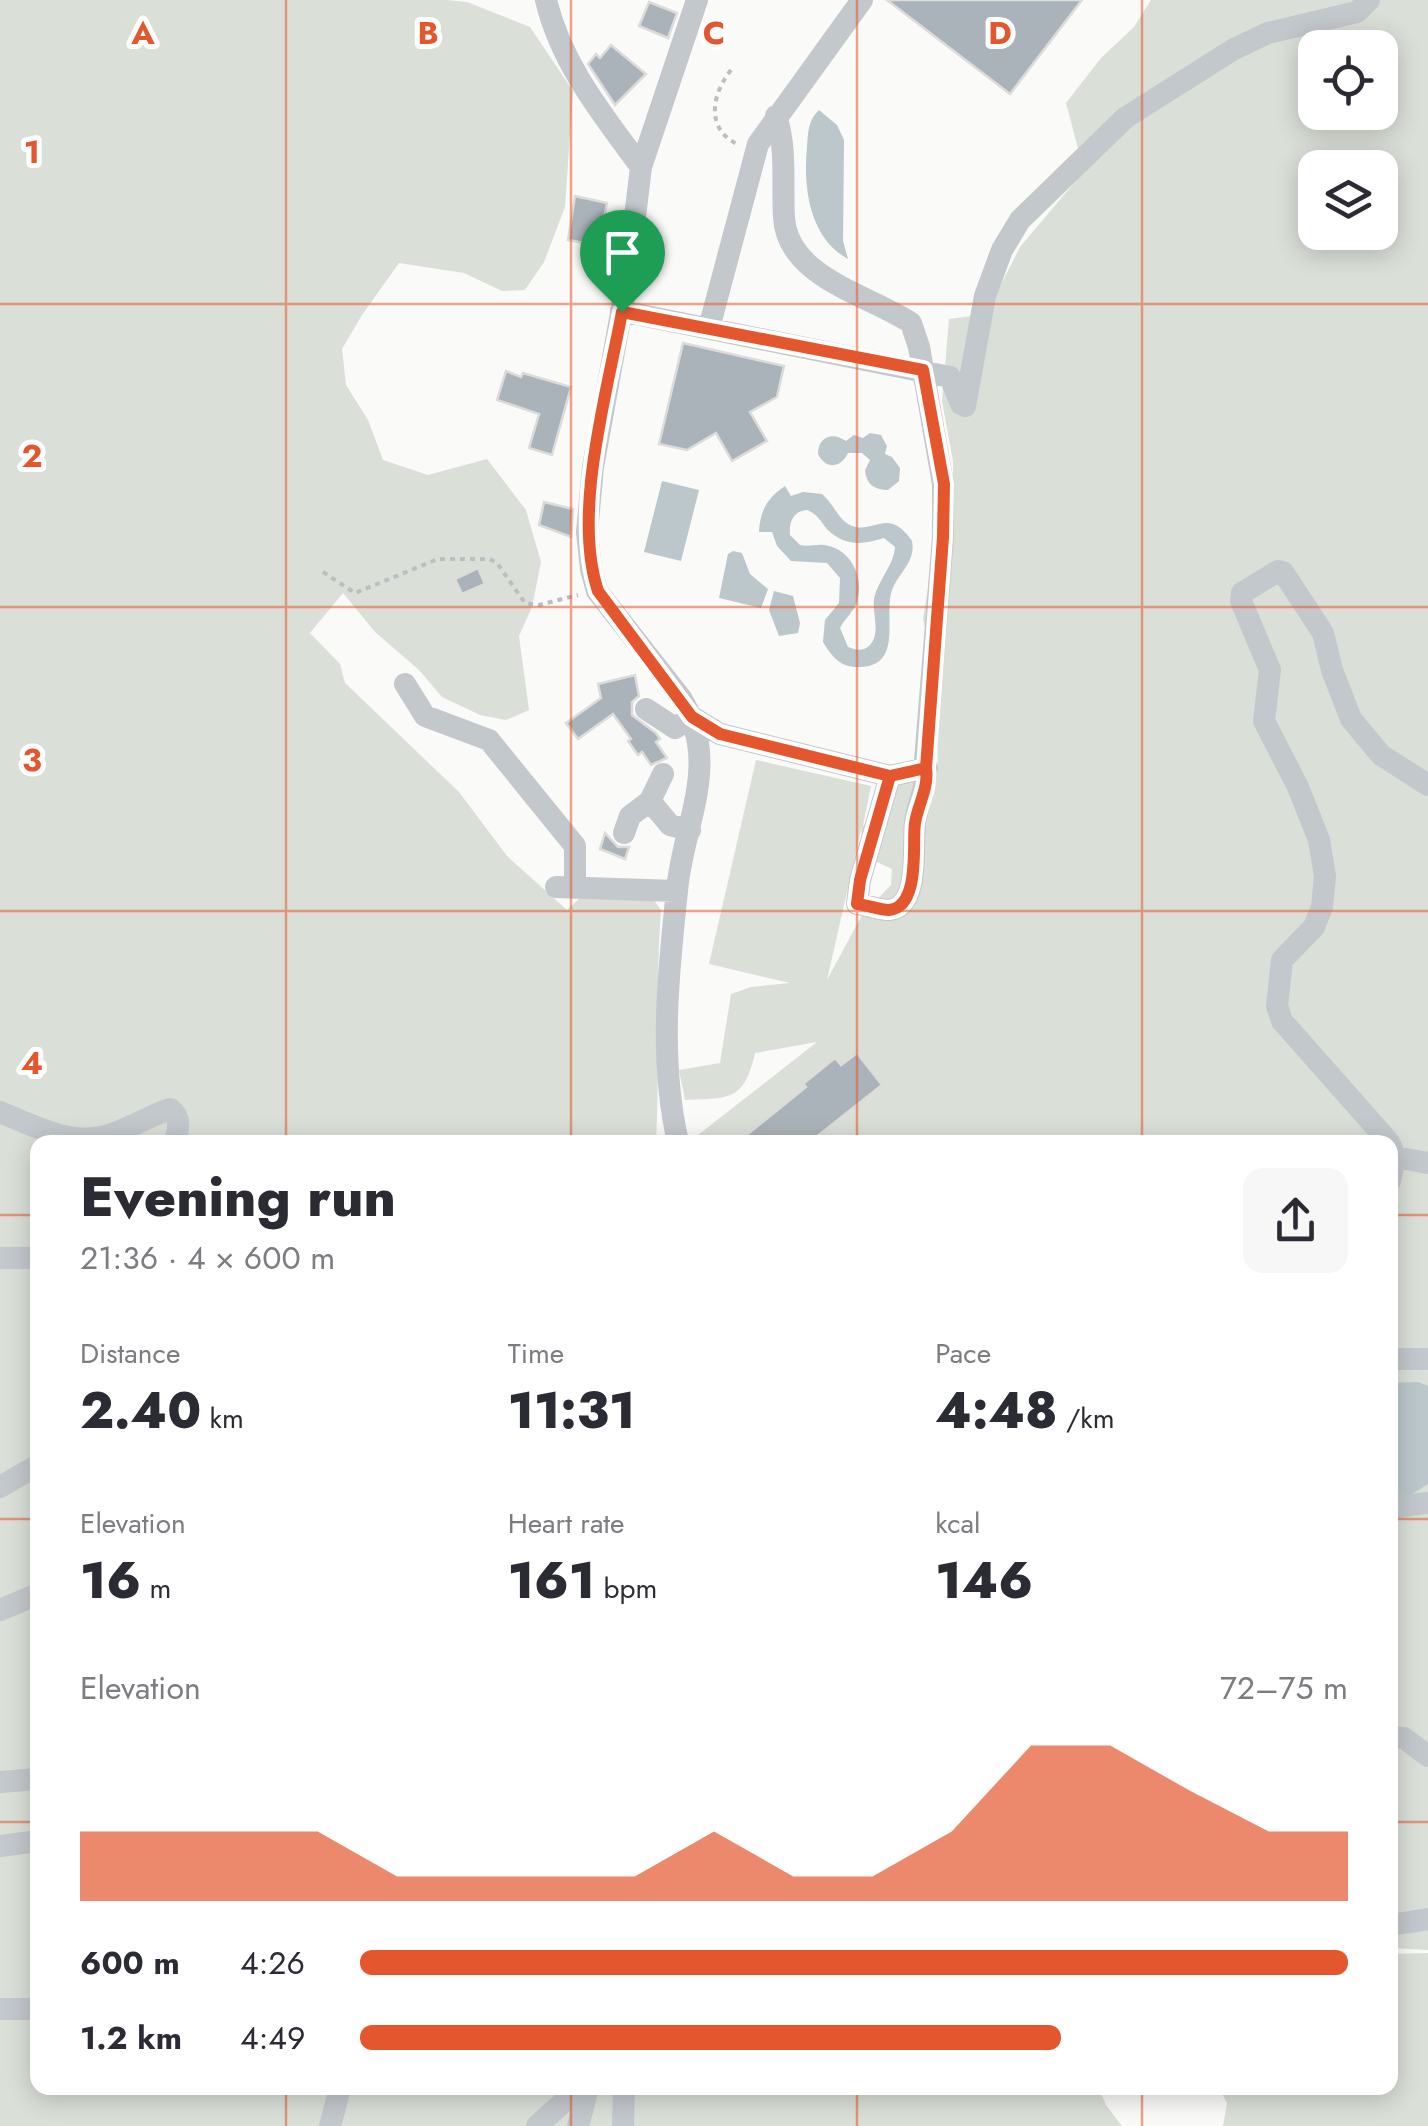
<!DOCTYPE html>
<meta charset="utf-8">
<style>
:root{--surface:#fff;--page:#f7f7f7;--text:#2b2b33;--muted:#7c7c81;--accent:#e4572e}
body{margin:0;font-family:Jost,sans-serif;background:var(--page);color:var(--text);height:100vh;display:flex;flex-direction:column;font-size:38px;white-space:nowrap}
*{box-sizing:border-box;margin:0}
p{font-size:32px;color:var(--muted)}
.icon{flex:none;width:55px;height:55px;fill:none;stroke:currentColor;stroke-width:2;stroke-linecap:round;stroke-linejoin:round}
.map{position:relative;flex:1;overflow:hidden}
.drawer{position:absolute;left:30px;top:1135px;width:1368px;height:960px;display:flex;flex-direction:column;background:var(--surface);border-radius:20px;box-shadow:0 5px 25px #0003}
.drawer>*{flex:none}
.controls{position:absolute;left:1298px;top:30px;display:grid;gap:20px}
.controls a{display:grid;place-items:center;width:100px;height:100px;border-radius:20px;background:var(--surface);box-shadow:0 5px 25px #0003;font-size:50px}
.pin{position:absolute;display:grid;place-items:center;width:85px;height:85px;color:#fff;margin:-102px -42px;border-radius:50% 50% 50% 0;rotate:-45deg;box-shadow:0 0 10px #0007}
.pin .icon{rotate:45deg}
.round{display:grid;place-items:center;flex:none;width:105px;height:105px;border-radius:20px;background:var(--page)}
.head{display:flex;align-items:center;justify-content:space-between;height:170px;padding:0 50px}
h1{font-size:55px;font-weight:800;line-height:75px}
.stats{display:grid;grid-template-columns:repeat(3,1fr);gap:15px;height:170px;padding:10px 50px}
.stats div{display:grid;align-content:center}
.stats b{font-size:50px;font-weight:800}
.stats small{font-size:28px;font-weight:400}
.stats p{font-size:28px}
.chart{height:280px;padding:20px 50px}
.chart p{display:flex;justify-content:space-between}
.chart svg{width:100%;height:180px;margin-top:10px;fill:var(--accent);opacity:.7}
ul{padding:0 50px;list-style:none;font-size:32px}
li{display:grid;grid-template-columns:160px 120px 1fr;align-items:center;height:75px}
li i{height:25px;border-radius:12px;background:var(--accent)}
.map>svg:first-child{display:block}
</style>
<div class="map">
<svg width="1428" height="2126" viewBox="0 0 1428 2126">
<rect width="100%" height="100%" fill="#fafaf8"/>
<path fill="#dadfd7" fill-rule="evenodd" d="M0,0H447L467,2L530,27L573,91L565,207L544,262L525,290L502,291L464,273L399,263L362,315L342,349L346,385L368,420L383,460L428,475L487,459L526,510L541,562L532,607L519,636L529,710L506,720L480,715L442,697L419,670L375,632L343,593L310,633L340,664L345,683L459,792L507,856L567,910L594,885L639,879L661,910C655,987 660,1065 656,1142H38V2088H1099L1106,2105L1122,2126H0Z
M1151,0H1428V1950L1390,1948V1142H689L817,1042L755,1053C744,1101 730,1098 685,1100L679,1070L720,1063L731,994L751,987L790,983L709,964L756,760L871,786L863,826L878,812L882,779L938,767L934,661L923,620L930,575L953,548V461L942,401L949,319L986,314L1020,247L1084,171L1066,103L1101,58L1134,27ZM1315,48H1380V112H1315ZM1315,168H1380V232H1315ZM861,830L866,857L892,869L891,885L862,915L827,980Z
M1428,1953V2126H1223L1227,2103L1219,2088H1390V1954Z"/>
<path fill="#bbc7cb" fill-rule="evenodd" d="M819,110L837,125L844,140L843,241L848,259C809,238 803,186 807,147C808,133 808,120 819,110Z
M870,433L881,435L887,446L885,454L892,457L900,468L899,481L888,490C874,490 866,484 865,470L870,460L862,453H848C841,468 826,470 818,454C818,437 832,431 846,441L854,435L863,438Z
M662,481L699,490L681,561L644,552Z
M785,486L791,496L803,492L822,494C832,502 838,518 848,524C872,538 887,504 912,541C916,562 899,572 892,590C883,615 904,666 860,667C841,668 832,657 823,642L825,620L839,603L840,578L827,563L791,561L777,546L772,532H759C760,511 767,498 785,486ZM807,510C820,515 821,524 830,532C848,547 864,544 884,538L895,547C894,565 878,580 874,599C872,613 881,633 870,645C863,652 856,650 848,647L840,628C845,618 854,612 857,601C865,577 850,548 824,545C816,544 809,547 800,545L790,535C789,522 793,511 807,510Z
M733,551L742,553L750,574L768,589L761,608L719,598L728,554Z
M774,591L793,596L800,623L798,633L779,636L769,610Z
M1418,1382L1428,1386V1484L1406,1498L1390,1493V1383Z"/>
<path fill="#aab3b9" stroke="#dcdcda" stroke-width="2.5" d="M887,0H1082L1010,94Z
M649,2L677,13L668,38L639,26Z
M611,45L646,74L615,105L588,64L596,54L600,58Z
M575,196L607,203L604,218L610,219L611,227L607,247L568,240Z
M683,343L784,366L777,397L750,412L767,441L732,461L716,433L687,450L659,444Z
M506,371L521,377L523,373L571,387L552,455L529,448L539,414L497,400Z
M544,502L573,509L571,537L539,525Z
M478,568L485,584L462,594L455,579Z
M635,675L639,696L632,702V715L656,733L660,739L656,742L667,758L651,765L642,752L638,755L628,741L631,739L613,714L578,739L566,723L601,698L598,684Z
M605,833L618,847H629L625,859L600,849Z
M857,1053L882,1085L810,1142H738L806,1087L803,1084L835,1058L841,1065Z"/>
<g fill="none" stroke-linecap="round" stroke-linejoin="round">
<path stroke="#bbbfc2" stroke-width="4" stroke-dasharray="5 5" stroke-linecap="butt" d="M731,70C712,94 705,128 737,144
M323,572L355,593L438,559H490L497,563L525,603L539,605L578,595"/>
<path stroke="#c3c8cc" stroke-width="22" d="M546,0C561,64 603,115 641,167
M776,116C787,149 782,183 784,217C787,278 870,295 911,323L919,347L943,484V537L925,761C929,785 918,800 915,823C912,844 921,907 889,910C880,910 867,905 857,904L860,880L890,776L927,768
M621,311L950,377L961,404L965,406L985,296L1002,250L1020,220L1125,118L1234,49L1268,33L1357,12L1369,0
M709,328L758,144L862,0
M405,684L425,716L489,740L575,846V888
M646,709L675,728L692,717L720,734L890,776
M663,774L650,801L670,825L690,830
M624,833L630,816L650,801
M556,887L677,891
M0,1112C31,1125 71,1146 105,1136C128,1130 148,1116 170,1109C182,1117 178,1130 175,1142
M678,1142C659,1060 668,974 677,891C683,822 722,764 681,698L597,591L591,569L587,532L593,467L628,275L641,167L697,0
M1389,1142L1282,1021L1277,1006L1282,960L1314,927L1322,907L1325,876L1319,840L1298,787L1264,721L1270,670L1241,601L1242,593L1278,571L1283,572L1323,633L1332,670L1351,719L1381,755L1428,785
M1390,1144L1395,1157L1390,1181
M1395,1157L1428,1163
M0,1258H38
M1390,1359H1428
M0,1487L38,1465
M1390,1508L1428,1503
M0,1610L38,1594
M1390,1737L1404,1738L1428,1756
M0,1782L38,1779
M0,1846L38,1841
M1390,1925L1428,1919
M0,2009H38
M330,2126L340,2088
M537,2126L579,2088
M578,2126L588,2088
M623,2126L624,2088"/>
</g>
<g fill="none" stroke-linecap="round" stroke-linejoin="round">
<g stroke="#fff" stroke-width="20">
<path id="route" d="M622,312C607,393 572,513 598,591L692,717L720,734L890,776L926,768C929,788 918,804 915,823C912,843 921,907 889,910C880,910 867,905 857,904L860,880L890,776L926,768L943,537L944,484L923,370L622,312"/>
</g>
<use href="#route" stroke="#e4572e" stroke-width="12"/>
</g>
<path fill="none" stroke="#e4572e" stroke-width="2.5" stroke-opacity="0.55" d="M286,0V1142M571,0V1142M857,0V1142M1142,0V1142M0,304H1428M0,607H1428M0,911H1428M0,1215H38M1390,1215H1428M0,1519H38M1390,1519H1428M0,1822H38M1390,1822H1428M286,2088V2126M571,2088V2126M857,2088V2126M1142,2088V2126"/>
<g font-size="32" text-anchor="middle" font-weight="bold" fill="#e4572e" stroke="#fff" stroke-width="10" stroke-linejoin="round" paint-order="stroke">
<text x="143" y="44">A</text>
<text x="428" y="44">B</text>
<text x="714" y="44">C</text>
<text x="1000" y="44">D</text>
<text x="32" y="163">1</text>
<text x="32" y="467">2</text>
<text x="32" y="771">3</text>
<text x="32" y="1074">4</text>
</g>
</svg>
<div class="controls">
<a><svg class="icon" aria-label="locate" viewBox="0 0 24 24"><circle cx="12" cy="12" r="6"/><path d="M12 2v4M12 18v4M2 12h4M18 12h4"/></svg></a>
<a><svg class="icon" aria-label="layers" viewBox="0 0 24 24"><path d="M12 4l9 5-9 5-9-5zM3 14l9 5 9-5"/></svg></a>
</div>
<div class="pin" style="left:622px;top:312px;background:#1e9e55"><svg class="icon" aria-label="arrive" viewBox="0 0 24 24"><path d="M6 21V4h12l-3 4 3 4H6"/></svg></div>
<section class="drawer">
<div class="head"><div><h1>Evening run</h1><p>21:36 · 4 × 600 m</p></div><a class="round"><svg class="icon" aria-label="share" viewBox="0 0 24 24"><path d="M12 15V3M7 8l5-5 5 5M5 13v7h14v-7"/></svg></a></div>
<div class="stats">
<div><p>Distance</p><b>2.40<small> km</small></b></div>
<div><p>Time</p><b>11:31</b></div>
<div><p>Pace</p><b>4:48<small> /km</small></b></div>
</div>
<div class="stats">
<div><p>Elevation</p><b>16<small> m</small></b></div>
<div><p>Heart rate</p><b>161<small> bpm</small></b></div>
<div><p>kcal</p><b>146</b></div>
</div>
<div class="chart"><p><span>Elevation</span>72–75 m</p>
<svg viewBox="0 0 160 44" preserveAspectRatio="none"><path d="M0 44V27L10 27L20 27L30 27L40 38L50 38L60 38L70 38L80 27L90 38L100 38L110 27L120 6L130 6L140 17L150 27L160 27V44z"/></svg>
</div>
<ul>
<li><b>600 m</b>4:26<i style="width:100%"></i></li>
<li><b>1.2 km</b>4:49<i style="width:71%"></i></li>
</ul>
</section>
</div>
